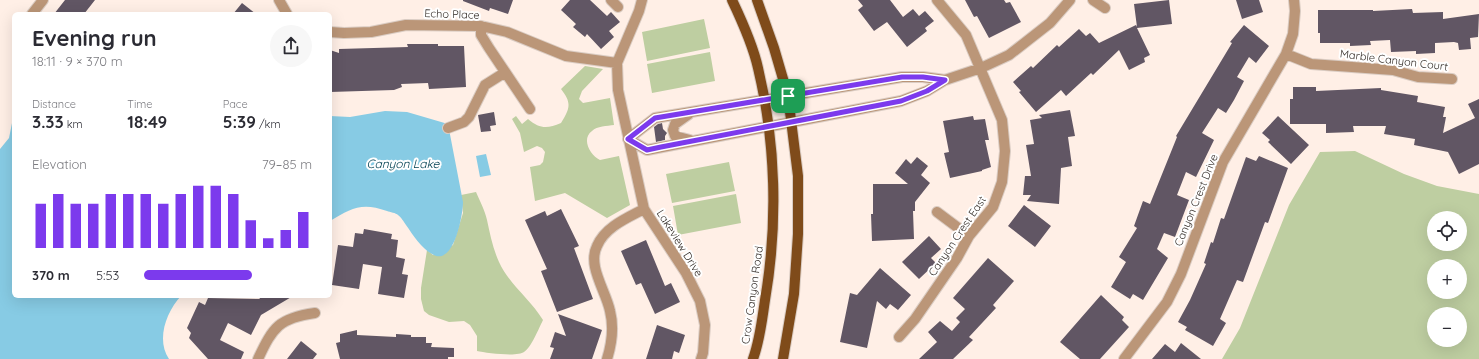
<!DOCTYPE html>
<meta charset="utf-8">
<style>
:root{--surface:#fff;--page:#f7f7f7;--text:#2b2b33;--muted:#7c7c81;--accent:#7c3aed}
body{margin:0;font-family:Quicksand,sans-serif;background:var(--page);color:var(--text);height:100vh;display:flex;flex-direction:column;font-size:15px;white-space:nowrap}
*{box-sizing:border-box;margin:0}
p{font-size:13px;color:var(--muted)}
.icon{flex:none;width:22px;height:22px;fill:none;stroke:currentColor;stroke-width:2;stroke-linecap:round;stroke-linejoin:round}
.map{position:relative;flex:1;overflow:hidden}
.drawer{position:absolute;left:12px;top:12px;width:320px;height:286px;display:flex;flex-direction:column;background:var(--surface);border-radius:6px;box-shadow:0 4px 16px #0002}
.drawer>*{flex:none}
.buttons{position:absolute;left:1427px;top:211px;display:grid;gap:8px}
.buttons a{display:grid;place-items:center;width:40px;height:40px;border-radius:50%;background:var(--surface);box-shadow:0 4px 16px #0002;font-size:20px}
.pin{position:absolute;display:grid;place-items:center;width:34px;height:34px;color:#fff;margin:-17px;border-radius:8px;box-shadow:0 2px 6px #0006}
.round{display:grid;place-items:center;flex:none;width:42px;height:42px;border-radius:21px;background:var(--page)}
.headline{display:flex;align-items:center;justify-content:space-between;height:68px;padding:0 20px}
h1{font-size:22px;font-weight:700;line-height:30px}
.stats{display:grid;grid-template-columns:repeat(3,1fr);gap:6px;height:68px;padding:4px 20px}
.stats div{display:grid;align-content:center}
.stats b{font-size:17px;font-weight:700}
.stats small{font-size:11px;font-weight:400}
.stats p{font-size:11px}
.chart{height:112px;padding:8px 20px}
.chart p{display:flex;justify-content:space-between}
.chart svg{width:100%;height:72px;margin-top:4px;stroke:var(--accent);stroke-width:6}
ul{padding:0 20px;list-style:none;font-size:13px}
li{display:grid;grid-template-columns:64px 48px 1fr;align-items:center;height:30px}
li i{height:10px;border-radius:5px;background:var(--accent)}
.map>svg:first-child{display:block}
</style>
<div class="map">
<svg width="1479" height="359" viewBox="0 0 1479 359">
<rect width="100%" height="100%" fill="#ffefe6"/>
<path fill="#becea1" fill-rule="evenodd" d="M704,19L710,48L647,61L642,32Z
M710,52L715,81L652,93L647,64Z
M585,66L603,69L582,91L579,99L583,103L610,98L614,125C607,126 597,126 592,131C581,139 590,155 600,160L619,156L630,205L607,218L565,193L535,201L530,167L540,165L543,162L545,152L542,148L537,146L524,152L520,133L512,119L516,116L522,124L528,119C540,129 547,129 561,123C570,108 572,103 561,89Z
M1355,151L1404,174L1437,186L1479,194V359H1222L1240,328L1289,205L1320,152ZM1434,218H1460V244H1434ZM1434,266H1460V292H1434ZM1434,314H1460V340H1434Z
M729,162L735,191L672,203L666,174Z
M476,192C480,201 485,211 487,220C490,234 493,249 499,262C509,284 530,299 543,320C539,328 531,348 524,352C518,357 486,353 477,351V336L470,325L464,321L449,322L429,315L424,311L421,299V288L427,250L433,255L453,245L463,213L461,195Z
M736,194L741,223L678,235L673,206Z"/>
<path fill="#87cbe4" d="M385,111L407,112L448,124L463,202C463,214 454,268 432,254C421,248 413,235 406,225C404,222 401,217 398,215C396,213 390,212 387,211C362,202 351,208 330,221V116L350,117Z
M14,113V296H181C166,312 156,340 169,359H0V149L9,138Z
M486,154L491,175L480,177L476,156Z"/>
<path fill="#615664" d="M65,0H95L84,14H54Z
M463,0H513L508,14L490,8L489,11L463,1Z
M570,0H590L607,16L611,12L620,22L609,31L614,37L601,49L587,34L585,37L573,27L576,24L561,10Z
M858,0H890L903,17L913,9L919,16L925,11L934,21L925,28L927,31L907,47L887,22L874,31L858,10L863,6Z
M965,0H1004L1006,3L1010,2L1021,22L989,38L977,16L974,17Z
M1169,0L1172,24L1137,28L1150,55L1144,58L1145,62L1129,70L1119,50L1093,75L1091,73L1066,96L1061,90L1036,112L1019,92L1021,91L1013,82L1031,66L1033,68L1057,45L1059,47L1079,29L1086,36L1090,33L1099,43L1136,25L1137,27L1134,4Z
M1236,0H1259L1263,12L1242,19Z
M242,3L256,14H233Z
M1412,9L1413,13L1443,12V19L1479,14L1478,37L1470,38L1471,49L1459,50L1458,43L1454,42L1435,43V53L1416,54V51L1391,52L1390,40L1370,41L1371,45L1350,46V43H1320V33H1318V10H1373V11Z
M1244,25L1269,46L1256,63L1249,57L1237,77L1244,81L1234,100L1226,113L1218,108L1202,133L1214,140L1196,177L1186,172L1177,195L1189,200L1175,237L1164,233L1157,249L1168,258L1143,300L1133,294L1130,299L1111,287L1126,262L1119,257L1137,228L1134,226L1143,201L1150,204L1177,137L1176,136L1232,43L1230,42Z
M407,44H438V46H464L466,87L429,89L428,83L401,84L402,87L394,90L330,92V50L339,53V49L408,47Z
M1293,87H1316V91L1381,88V90L1418,96L1417,102L1445,107L1443,117H1446L1443,133L1475,118L1468,104L1479,99V164L1459,174L1448,152L1414,145L1415,139L1384,134L1386,126H1353L1354,132L1326,133V124H1290V99H1293Z
M1070,110L1075,136L1068,137L1072,166L1061,168L1059,204L1027,201L1031,195H1023L1025,176H1031L1026,145L1034,144L1030,120L1042,118L1039,115Z
M494,112L496,125L490,126L491,131L481,132L478,115Z
M973,116L974,120L985,119L989,140H985L991,167L982,170V171L950,178L944,153L949,152L943,121Z
M1278,116L1309,145L1291,164L1268,142L1270,140L1262,133Z
M662,123L663,129L667,133L665,136V140L656,142L654,127L658,124Z
M1259,156L1288,168L1268,223L1265,222L1243,282L1237,280L1220,319L1226,323L1213,346L1185,330L1187,327L1178,322L1190,300L1206,264L1204,263L1211,242L1213,243L1221,218L1224,219L1246,157L1256,161Z
M917,157L928,166L921,175L930,183L915,202V211H913L914,239L872,241L871,214H873V184H908L895,173L906,159L911,164Z
M1024,205L1051,226L1035,247L1008,226Z
M561,209L579,246L574,248L593,299L557,312L541,271L547,269L525,220L545,211L547,216Z
M364,229L392,234L391,239L398,240L396,257L405,259L402,274L408,275L404,298L378,294L382,267L363,264L359,289L332,285L338,245L353,247L355,233L363,234Z
M929,236L941,249L931,258L936,263L919,279L902,262Z
M646,240L665,286L671,283L680,302L655,314L641,283L636,285L621,251Z
M988,258L1014,281L993,305L996,308L969,337L973,340L953,359H919L937,342L928,332L940,321L952,331L960,322L956,318L965,309L953,298Z
M880,268L911,295L898,310L890,304L886,309L877,301L867,348L840,342L850,293L857,295Z
M1101,295L1124,317L1122,320L1129,327L1100,359H1080L1060,342Z
M258,296H293L261,315L251,335L228,323L220,340L244,352L241,359H208L189,338L191,333L187,328L199,302L205,305L208,298L260,299Z
M558,314L602,330L592,359H550L554,348L550,347L555,332L566,336Z
M657,325L685,335L679,353L674,351L672,359H646Z
M357,330V335L396,337V334L411,335V337H426V343H432L431,347L454,348V357H448V359H340L336,343L340,342V334Z
M301,341L317,354L313,359H287Z
M1181,343L1201,359H1152L1165,344L1175,352Z"/>
<g fill="none" stroke-linecap="round" stroke-linejoin="round">
<g stroke="#daccc3" stroke-width="12">
<path id="minor" d="M279,0L287,14
M611,0L618,7
M642,0L639,11L617,63L618,90L644,209L686,273L700,301L705,325L703,353L701,359
M1093,0L1105,8
M32,14L43,0
M481,26V35L489,48L530,109
M330,32L344,33L371,32L406,25L481,26L507,32L566,56L617,63
M1286,54L1311,64L1393,70L1418,77L1452,79
M689,114L675,124L673,130L675,136L690,140
M448,128L464,122L469,117L485,85L504,73
M628,139L647,150L901,101L927,91L945,80L981,68L1009,55L1050,23L1070,0
M628,139L655,118L902,77H923L945,80
M937,212L969,236
M899,337L915,319L957,258L969,236L993,207L1002,182L1005,151L1002,120L966,35L937,0
M258,359C273,327 279,318 315,313
M607,359C612,343 614,327 610,311C606,291 587,266 597,246C605,227 627,218 644,209
M1124,359L1167,302L1181,274L1223,162L1286,54L1293,34L1295,11L1294,0"/>
</g>
<g stroke="#daccc3" stroke-width="12">
<path id="major" d="M732,0C742,21 753,45 758,68C776,143 778,224 765,300C762,320 760,340 753,359
M757,0L774,48L788,96L798,176V234L794,294L783,359"/>
</g>
<use href="#minor" stroke="#bb9678" stroke-width="10"/>
<use href="#major" stroke="#7f4b1a" stroke-width="10"/>
</g>
<g fill="none" stroke-linecap="round" stroke-linejoin="round">
<g stroke="#fff" stroke-width="8">
<path id="route" d="M902,77H923L945,80L927,91L901,101L661,147L647,150L628,139L655,118Z"/>
</g>
<use href="#route" stroke="#7c3aed" stroke-width="5"/>
</g>
<g text-anchor="middle" dominant-baseline="central" stroke-width="4" stroke-linejoin="round" paint-order="stroke">
<g font-size="11" fill="#312a25" stroke="#fff">
<text transform="translate(452 14) rotate(2)">Echo Place</text>
<text transform="translate(1394 60) rotate(7)">Marble Canyon Court</text>
<text transform="translate(1196 200) rotate(-68)">Canyon Crest Drive</text>
<text transform="translate(957 236) rotate(-56)">Canyon Crest East</text>
<text transform="translate(680 243) rotate(58)">Lakeview Drive</text>
<text transform="translate(752 295) rotate(-82)">Crow Canyon Road</text>
</g>
<g font-size="12" font-style="italic" fill="#004051" stroke="#fff">
<text x="403" y="163">Canyon Lake</text>
</g>
</g>
</svg>
<div class="buttons">
<a><svg class="icon" aria-label="locate" viewBox="0 0 24 24"><circle cx="12" cy="12" r="6"/><path d="M12 2v4M12 18v4M2 12h4M18 12h4"/></svg></a>
<a>+</a>
<a>−</a>
</div>
<div class="pin" style="left:788px;top:96px;background:#1e9e55"><svg class="icon" aria-label="arrive" viewBox="0 0 24 24"><path d="M6 21V4h12l-3 4 3 4H6"/></svg></div>
<section class="drawer">
<div class="headline"><div><h1>Evening run</h1><p>18:11 · 9 × 370 m</p></div><a class="round"><svg class="icon" aria-label="share" viewBox="0 0 24 24"><path d="M12 15V3M7 8l5-5 5 5M5 13v7h14v-7"/></svg></a></div>
<div class="stats">
<div><p>Distance</p><b>3.33<small> km</small></b></div>
<div><p>Time</p><b>18:49</b></div>
<div><p>Pace</p><b>5:39<small> /km</small></b></div>
</div>
<div class="chart"><p><span>Elevation</span>79–85 m</p>
<svg viewBox="0 0 160 44" preserveAspectRatio="none"><path d="M5 44V17M15 44V11M25 44V17M35 44V17M45 44V11M55 44V11M65 44V11M75 44V17M85 44V11M95 44V6M105 44V6M115 44V11M125 44V27M135 44V38M145 44V33M155 44V22"/></svg>
</div>
<ul>
<li><b>370 m</b>5:53<i style="width:64%"></i></li>
</ul>
</section>
</div>
